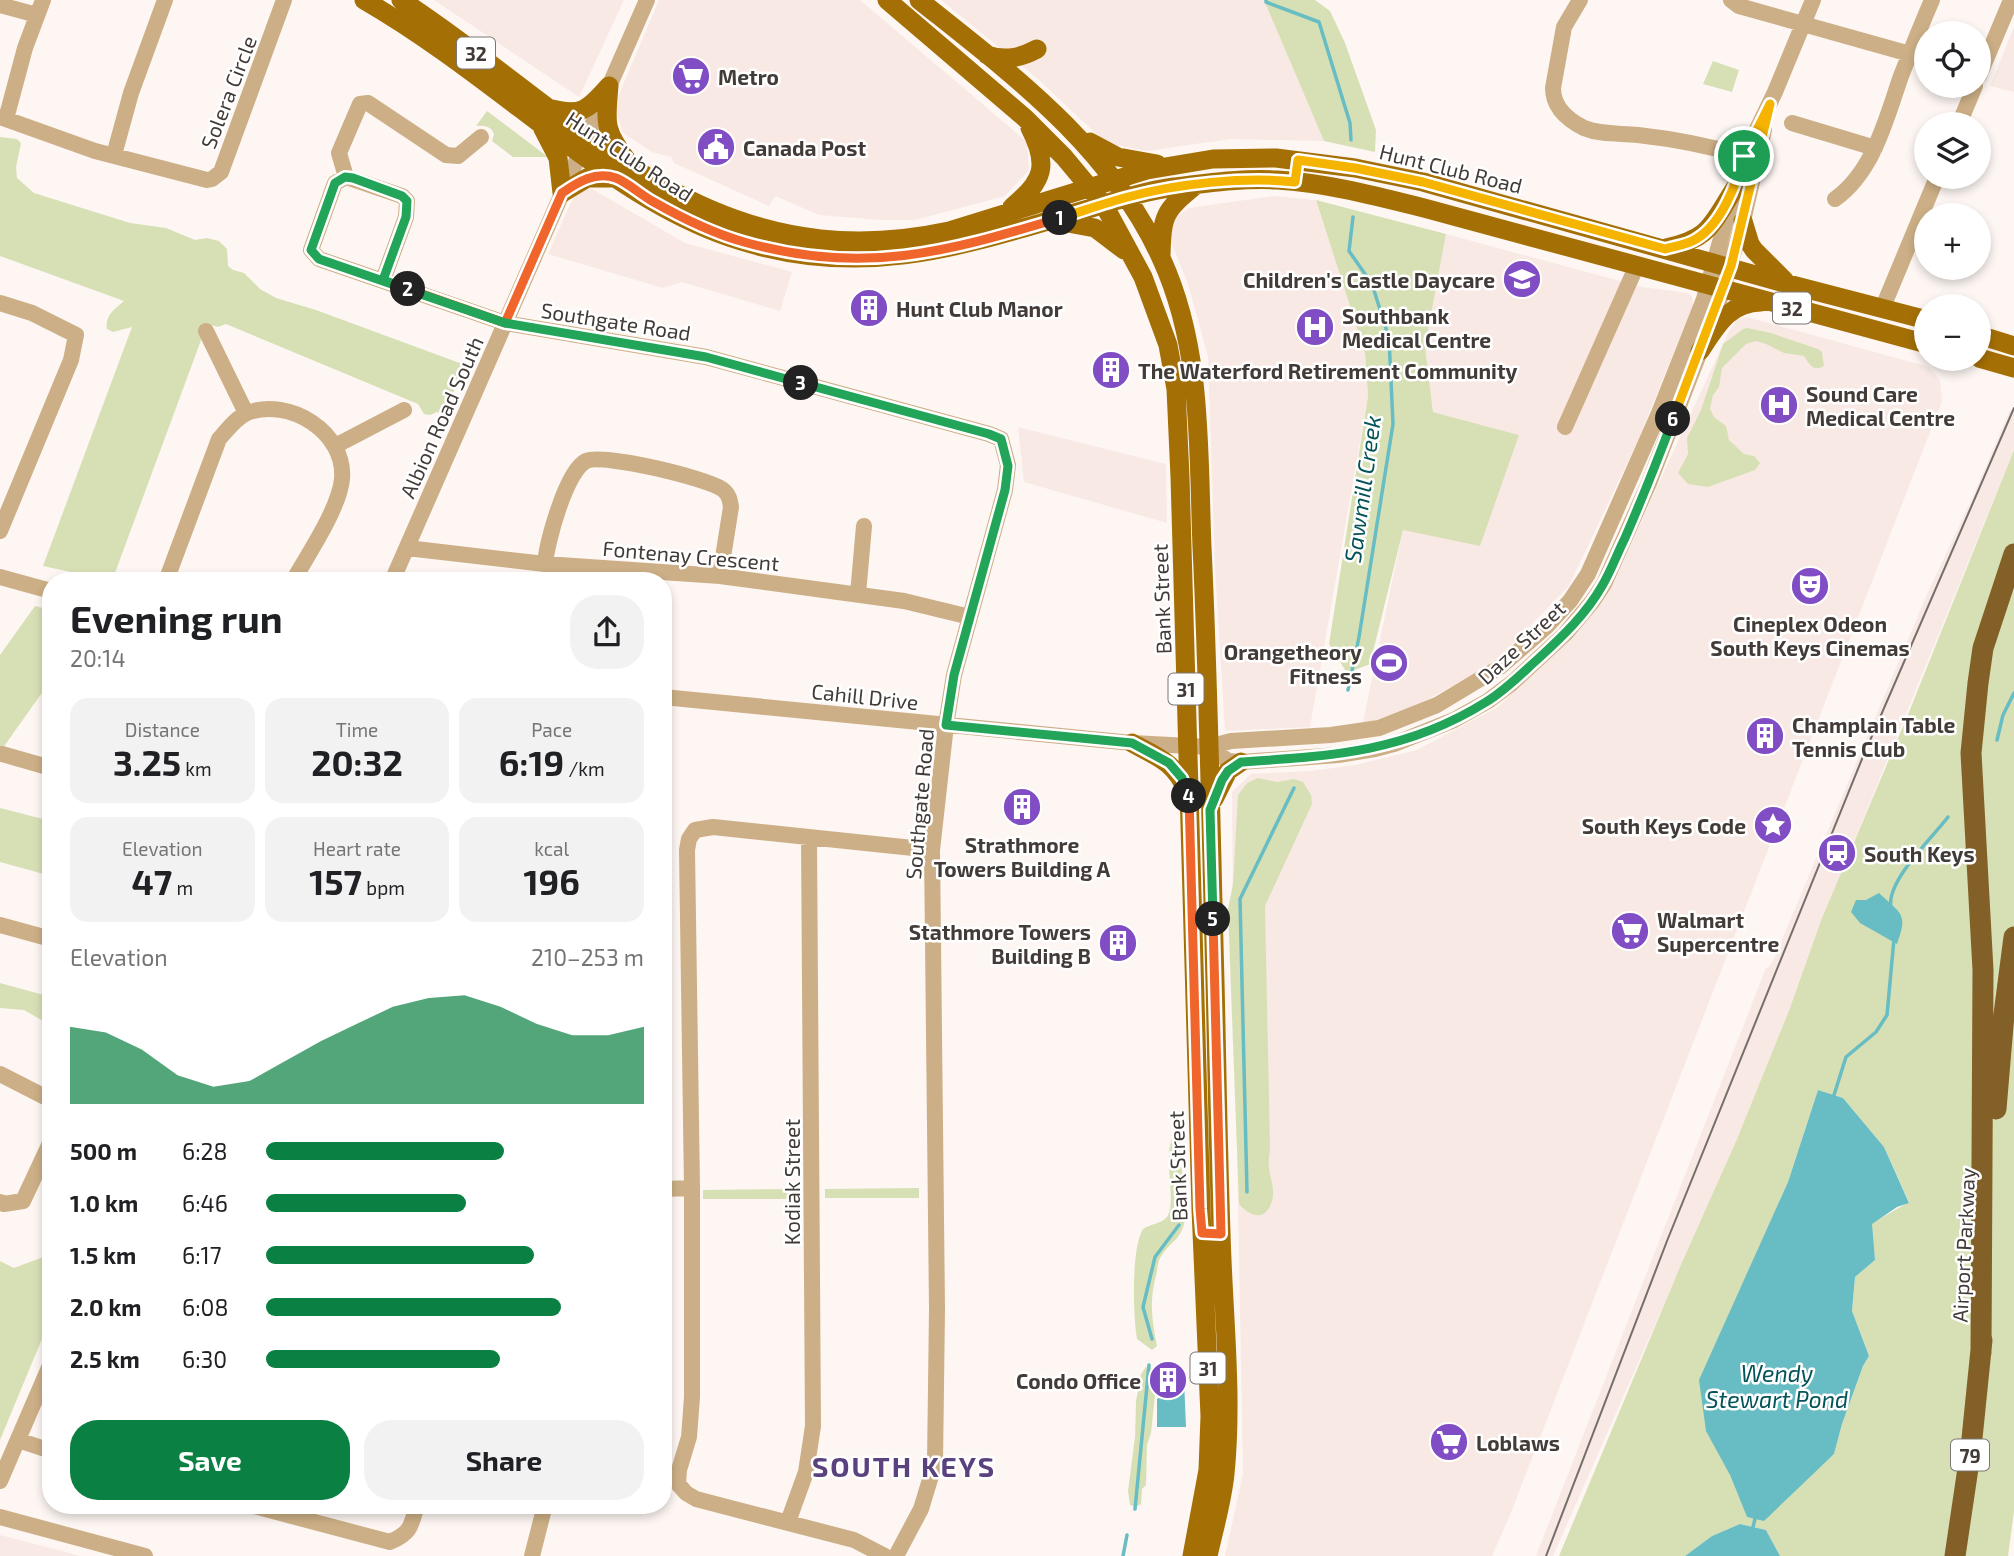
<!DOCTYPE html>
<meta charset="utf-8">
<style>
:root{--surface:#fff;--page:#f2f2f2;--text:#202124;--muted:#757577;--accent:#0b8043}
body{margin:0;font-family:"Exo 2",sans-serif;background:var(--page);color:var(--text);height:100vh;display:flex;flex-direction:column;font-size:26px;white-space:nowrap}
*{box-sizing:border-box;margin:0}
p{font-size:23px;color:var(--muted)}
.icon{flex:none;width:38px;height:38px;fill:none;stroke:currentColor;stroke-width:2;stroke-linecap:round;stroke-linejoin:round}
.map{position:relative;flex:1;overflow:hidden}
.drawer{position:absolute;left:42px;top:572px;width:630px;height:942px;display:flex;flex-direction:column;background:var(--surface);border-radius:28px;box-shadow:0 4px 10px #0003}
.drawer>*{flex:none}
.controls{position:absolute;left:1914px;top:21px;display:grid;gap:14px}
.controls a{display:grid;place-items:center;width:77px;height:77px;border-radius:50%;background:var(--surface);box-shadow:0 4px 10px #0003;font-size:35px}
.pin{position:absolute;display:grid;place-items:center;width:60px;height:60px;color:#fff;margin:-30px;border:4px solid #fff;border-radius:50%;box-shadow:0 2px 7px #0007}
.km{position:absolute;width:35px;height:35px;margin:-18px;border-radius:50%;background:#222;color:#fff;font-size:19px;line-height:35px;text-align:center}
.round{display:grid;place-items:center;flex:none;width:74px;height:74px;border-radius:28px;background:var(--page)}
.overview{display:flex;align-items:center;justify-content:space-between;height:119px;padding:0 28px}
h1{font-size:38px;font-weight:700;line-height:52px}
.metrics{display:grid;grid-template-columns:repeat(3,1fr);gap:10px;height:119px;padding:7px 28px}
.metrics div{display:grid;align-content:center;border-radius:18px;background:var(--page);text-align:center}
.metrics b{font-size:35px;font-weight:700}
.metrics small{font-size:19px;font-weight:400}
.metrics p{font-size:19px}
.chart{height:196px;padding:14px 28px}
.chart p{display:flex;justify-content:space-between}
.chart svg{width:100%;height:126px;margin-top:7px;fill:var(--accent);opacity:.7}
.cta{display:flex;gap:14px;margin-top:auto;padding:14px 28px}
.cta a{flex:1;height:80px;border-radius:28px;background:var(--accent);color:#fff;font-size:28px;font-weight:700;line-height:80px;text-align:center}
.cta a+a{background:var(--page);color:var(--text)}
ul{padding:0 28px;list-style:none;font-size:23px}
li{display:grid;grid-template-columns:112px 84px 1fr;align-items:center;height:52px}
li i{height:18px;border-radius:9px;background:var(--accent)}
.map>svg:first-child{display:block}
</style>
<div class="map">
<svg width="2014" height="1556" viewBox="0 0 2014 1556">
<rect width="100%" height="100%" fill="#fdf6f3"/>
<path fill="#f9e9e4" d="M434,0H624L579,97Z
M659,0H860L1027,142L1029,170L1005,196L915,220H881L819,215L775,196L769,206L674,163L671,157L652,152L623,133L614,106Z
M941,0H1268L1306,85L1324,141L1230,139L1147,151L1106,143L1040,81Z
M2014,27V92L1990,86Z
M587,186L685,243L792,272L780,311L682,282L663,288L548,254L573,198Z
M1273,196L1316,200L1365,353L1368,396L1310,727L1225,731L1215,568L1208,357L1188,284L1171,242L1170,229L1175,218L1189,208Z
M1446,234L1642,287L1688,293L1692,297L1693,305L1639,438L1569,586L1502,655L1467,678L1421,703L1374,721L1363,722L1403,529L1519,435L1433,412L1425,347Z
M1747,317L1929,367L1940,381L1942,401L1510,1515L1492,1556H1225L1243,1474L1233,923L1232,792L1251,774L1311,771L1355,765L1417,750L1498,707L1545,661L1603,592L1639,526L1729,331L1737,320Z
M2010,410L2014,412V450L1850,851L1790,1008L1737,1139L1553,1556H1536L1766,968H1768L1773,961L1928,592L1975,492Z
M1018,427L1166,464L1167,523L1024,482Z
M0,1535L81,1556H0Z"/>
<path fill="#d7e0b5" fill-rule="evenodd" d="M1264,0H1315L1330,11L1345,43L1376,130L1375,152L1324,141Z
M1713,61L1739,70L1732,92L1703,84Z
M487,111L548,157H513L492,141L494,134C491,126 484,125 476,126Z
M0,137L17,139L21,143L16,167L17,178L34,193L130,223L166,228L195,240L207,238L219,241L227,249L228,266L233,270L244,273L260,289L276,298L316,310L465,365L444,414L437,412L430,415L424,414L418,404L226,324L218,327L207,324L112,581L43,566L132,327L113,332L107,329C104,316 116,308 124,301L0,256Z
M1316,200L1446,234L1425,347L1433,412L1519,435L1480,546L1403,530L1370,664L1347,673L1329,644L1368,396L1365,353Z
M1747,328L1771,333L1818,349L1822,352L1824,366C1813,372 1810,365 1804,356L1784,353L1766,344L1756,341L1746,344L1722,368L1719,387L1713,395L1710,409L1714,417L1726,426L1729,440L1744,454L1754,456L1760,463L1755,470L1708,487L1688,484L1678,473L1688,454L1687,438L1701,410L1723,344L1743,329Z
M2014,450V1511L2008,1556H1780L1766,1530L1740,1524L1712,1536L1685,1556H1559L1680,1267L1737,1139L1790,1008L1822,918L1909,712ZM1818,1090L1843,1098L1884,1147L1909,1202L1871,1224L1875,1260L1855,1277L1852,1311L1869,1356L1863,1366L1842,1424L1834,1454L1764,1518L1747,1517L1730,1475L1739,1292L1788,1182Z
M35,606L51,610V680L0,752V655Z
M1258,778L1277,782L1294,779L1303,782L1311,795L1312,804L1265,906L1270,1146C1270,1153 1268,1161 1269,1168C1270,1177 1274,1187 1273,1196C1269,1220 1253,1220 1239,1204L1228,909L1233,884L1238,795L1247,783Z
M0,808L51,821V876L0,862Z
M0,983L51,997V1033L46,1029L45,1022L24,1010L0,1008Z
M1176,1131L1182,1138C1175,1162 1191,1192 1185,1220C1181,1240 1172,1240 1162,1255C1157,1261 1158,1269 1156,1276C1149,1300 1152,1322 1157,1346L1152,1350L1137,1339C1133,1316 1131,1248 1143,1229C1150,1224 1161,1224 1167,1217C1178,1201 1160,1152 1176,1131Z
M919,1188V1198H825V1189Z
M797,1189V1199H703V1190Z
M51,1254V1317L0,1440V1261L14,1268Z
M1146,1367L1157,1370V1376L1151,1433L1147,1445L1146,1485L1142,1489L1141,1504L1136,1507L1130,1505L1128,1491L1135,1437L1136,1401L1141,1374Z"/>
<path fill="#68bcc3" d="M1879,893C1902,915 1908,913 1897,944L1860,923L1851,912L1856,900H1866Z
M1818,1090L1843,1098L1884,1147L1909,1203L1897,1207L1872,1224L1875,1260L1855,1277L1852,1311L1869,1356L1863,1366L1842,1424L1834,1454L1764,1521L1747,1517L1730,1475L1706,1431L1699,1380L1788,1182Z
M1177,1380H1184L1186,1427H1157V1399L1165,1394L1169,1385H1177Z
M1740,1524L1766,1530L1780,1556H1685L1712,1536Z"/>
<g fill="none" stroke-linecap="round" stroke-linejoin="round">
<path stroke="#68bcc3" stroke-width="3.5" d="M1266,0V2L1319,22L1350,123L1351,140
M1348,690L1359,637L1393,424L1389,338L1372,284L1349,251L1353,217
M1997,740L2003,715L2014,693
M1891,907C1886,881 1933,837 1948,817
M1834,1095L1846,1057L1876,1032L1887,1015L1894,939
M1247,1192L1240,899L1294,788
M1152,1339L1143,1307L1155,1257L1179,1225
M1135,1509L1149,1365
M1753,1527L1755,1519
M1123,1556L1127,1535"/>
<path stroke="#ccaf86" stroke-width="16" d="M1580,0L1564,27L1553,88C1553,107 1568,120 1584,128C1601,135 1620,133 1638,135C1674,139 1710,146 1744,156
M1731,0L1739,6L1910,54
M0,5L37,15
M1979,76L2011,0
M0,117L95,151L207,180L212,179L221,172L284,0
M6,119L25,48L43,0
M1792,123L1875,148
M1959,124L1975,86
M114,155L131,93L165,0
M346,177L339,153L360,104L368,103L446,155L458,156L481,137
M1835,199C1874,171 1886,119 1901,76C1911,51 1921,25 1932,0
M383,280L406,217L407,201L402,196L346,177L335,183L311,250L319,259L505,323L706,357L989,434L1001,439L1008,465L1005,490L954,675L946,725L932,850L937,1309L935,1463L921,1509L896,1556
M0,303L32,313L76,335L71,360L0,531
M1883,307L1937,177
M206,331L246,413
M1565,427L1637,265
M335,446L404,410
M407,548L545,564L720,576L904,601L970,617
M545,564C547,542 566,471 586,461C603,453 706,478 722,489C729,494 730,500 731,507L720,576
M0,577L51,591
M166,581L219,439C227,430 236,418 247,413C289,397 346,432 342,479C339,509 308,554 293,581
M392,581L647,0
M858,594L864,526
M663,697L1132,743L1209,747L1231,741L1331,735L1379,728L1437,705L1500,667L1546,627L1570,601L1588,574L1659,413L1704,299L1744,156L1775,92L1813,0
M1209,747L1228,761L1241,762L1338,755L1375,749L1394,744L1454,720L1488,701L1512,683L1565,634L1592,602L1604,584L1649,483L1718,305L1743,221L1764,130
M2,754L51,768
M0,925L51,939
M0,1074L51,1100
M663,1189L692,1188
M0,1202L4,1204L23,1201L51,1141
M18,1440L51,1451
M0,1481L51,1363
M250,1505L390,1542C411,1533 411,1526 417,1505
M0,1517L145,1556
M788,1522L806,1472L813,1426L809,838
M532,1556L545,1505
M885,1556L854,1540L696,1499L686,1493L678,1484L679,1470L689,1437L692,1397V1188L687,850L689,839L695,830L713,827L932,850"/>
<path stroke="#a47005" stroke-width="19" d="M364,0C435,41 500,94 566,143C620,183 676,221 741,241C860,278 954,249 1068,215C1103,205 1138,192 1174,187C1208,183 1243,178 1277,180C1327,183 1376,196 1424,208L1927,344
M401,0C583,119 706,283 949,231L1147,170L1213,159L1276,158L1355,168L1423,182L1788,284L1927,320
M887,0L1025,118L1064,157L1104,205L1143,277L1168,345L1176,389L1180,477L1201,1209L1210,1416L1208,1470L1192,1556
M919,0C1013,75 1111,147 1162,260C1203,350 1198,450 1202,547C1209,692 1211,837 1215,982C1217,1065 1218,1149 1221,1232C1223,1313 1233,1394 1225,1474C1222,1502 1214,1529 1208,1556
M987,55C1005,61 1020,58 1037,49
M609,86C606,122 603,129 626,159
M552,109C583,117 589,108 609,86
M542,127L558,158L562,193L587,178H614
M1090,142L1118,157L1157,164
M1012,207C1044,181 1049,165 1030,128
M1057,221L1095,228L1124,250
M1743,221L1750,244L1754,250L1785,281
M1666,248C1711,238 1711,225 1735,188
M1161,256C1162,215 1164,211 1196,185
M1979,335L2014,346
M1700,351C1716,327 1729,302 1761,302
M1979,358L2014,368
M1132,743C1158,757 1176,763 1187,792
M1214,799L1228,771L1241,762"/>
<path stroke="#836028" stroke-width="21" d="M1996,1109L2004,1014L2014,937
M1981,1353L1983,970L1971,753L1978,683L1983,648L2014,554
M1955,1556L1971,1448L1982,1340"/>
<path stroke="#756e6b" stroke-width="2" d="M1546,1556L1667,1241L1862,759L2014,408"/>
</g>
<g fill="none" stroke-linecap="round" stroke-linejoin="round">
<g stroke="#fff" stroke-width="14">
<path id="split-1" d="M1060,218C1083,211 1105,203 1128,197C1176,184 1245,176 1295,182L1298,160L1355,168L1423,182L1665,249C1675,246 1687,245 1696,239C1722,224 1737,182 1744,156"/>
</g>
<g stroke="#fff" stroke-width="14">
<path id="split-2" d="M408,289L505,323L562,193C578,182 595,171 616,178C628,183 640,194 652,201C680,217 712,233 744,242C863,276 946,252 1060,218"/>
</g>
<g stroke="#fff" stroke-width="14">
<path id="split-3" d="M408,289L383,280L406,217L407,201L402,196L353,178L345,177L335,183L311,250L319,259L505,323L706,357L801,383"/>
</g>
<g stroke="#fff" stroke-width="14">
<path id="split-4" d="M801,383L989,434L1001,439L1008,466L1005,490L954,675L946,725L1132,743L1169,763L1182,778L1189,796"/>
</g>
<g stroke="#fff" stroke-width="14">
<path id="split-5" d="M1189,796L1200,1209L1202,1233L1221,1234L1213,919"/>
</g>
<g stroke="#fff" stroke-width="14">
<path id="split-6" d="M1213,919L1210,810L1222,780L1228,771L1241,762C1332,756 1406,752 1486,702C1506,690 1522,673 1539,658C1563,636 1586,614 1602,586C1611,571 1617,554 1625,538C1642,499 1658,459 1673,419"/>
</g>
<g stroke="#fff" stroke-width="14">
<path id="split-7" d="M1673,419L1731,266L1770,104L1744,156"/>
</g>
<use href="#split-1" stroke="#f5b400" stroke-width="9"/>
<use href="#split-2" stroke="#f0652b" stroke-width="9"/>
<use href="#split-3" stroke="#22a559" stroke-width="9"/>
<use href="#split-4" stroke="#22a559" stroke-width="9"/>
<use href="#split-5" stroke="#f0652b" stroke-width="9"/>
<use href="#split-6" stroke="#22a559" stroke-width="9"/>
<use href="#split-7" stroke="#f5b400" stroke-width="9"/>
</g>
<defs>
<g id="supermarket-disc" transform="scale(2.0125)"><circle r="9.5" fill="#804dc4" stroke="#fff"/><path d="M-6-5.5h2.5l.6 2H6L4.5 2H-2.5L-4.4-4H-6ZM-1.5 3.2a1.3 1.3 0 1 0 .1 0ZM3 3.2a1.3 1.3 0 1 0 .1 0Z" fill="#fff"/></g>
<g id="civic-disc" transform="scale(2.0125)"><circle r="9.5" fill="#804dc4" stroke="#fff"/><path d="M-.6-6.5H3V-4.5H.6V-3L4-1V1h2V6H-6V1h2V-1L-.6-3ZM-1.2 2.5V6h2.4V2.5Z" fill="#fff"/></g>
<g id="school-disc" transform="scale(2.0125)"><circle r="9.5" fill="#804dc4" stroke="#fff"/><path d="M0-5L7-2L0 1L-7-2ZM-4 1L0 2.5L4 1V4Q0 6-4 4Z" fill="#fff"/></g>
<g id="building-disc" transform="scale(2.0125)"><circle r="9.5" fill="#804dc4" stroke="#fff"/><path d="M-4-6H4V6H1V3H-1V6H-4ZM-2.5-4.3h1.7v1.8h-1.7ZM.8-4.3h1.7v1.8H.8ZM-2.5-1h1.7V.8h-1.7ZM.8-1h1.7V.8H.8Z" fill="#fff"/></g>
<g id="hospital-disc" transform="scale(2.0125)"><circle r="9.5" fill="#804dc4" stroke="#fff"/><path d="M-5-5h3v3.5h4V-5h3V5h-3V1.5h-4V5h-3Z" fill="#fff"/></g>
<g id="theatre-disc" transform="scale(2.0125)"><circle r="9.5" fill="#804dc4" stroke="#fff"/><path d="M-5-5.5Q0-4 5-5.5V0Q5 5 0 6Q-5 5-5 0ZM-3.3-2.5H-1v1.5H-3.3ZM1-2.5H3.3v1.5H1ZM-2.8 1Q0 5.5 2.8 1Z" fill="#fff"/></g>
<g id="stadium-disc" transform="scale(2.0125)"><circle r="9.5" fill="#804dc4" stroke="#fff"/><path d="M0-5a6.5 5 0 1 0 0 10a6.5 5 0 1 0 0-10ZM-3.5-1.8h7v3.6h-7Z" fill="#fff"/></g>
<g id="sight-disc" transform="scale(2.0125)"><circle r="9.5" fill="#804dc4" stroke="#fff"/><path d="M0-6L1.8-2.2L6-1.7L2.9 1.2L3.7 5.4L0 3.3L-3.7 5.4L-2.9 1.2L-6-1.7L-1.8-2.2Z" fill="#fff"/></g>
<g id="station-disc" transform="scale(2.0125)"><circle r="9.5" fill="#804dc4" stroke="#fff"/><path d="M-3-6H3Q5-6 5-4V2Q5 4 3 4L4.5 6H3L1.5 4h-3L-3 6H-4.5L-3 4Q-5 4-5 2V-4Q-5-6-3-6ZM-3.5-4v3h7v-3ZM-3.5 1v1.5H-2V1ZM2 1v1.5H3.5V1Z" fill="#fff"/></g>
</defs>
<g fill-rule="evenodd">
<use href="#supermarket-disc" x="691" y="76"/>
<use href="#civic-disc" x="716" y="147"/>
<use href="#school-disc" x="1522" y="279"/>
<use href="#building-disc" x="869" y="308"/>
<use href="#hospital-disc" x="1315" y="327"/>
<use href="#building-disc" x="1111" y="370"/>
<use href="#hospital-disc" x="1779" y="405"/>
<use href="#theatre-disc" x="1810" y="586"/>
<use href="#stadium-disc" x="1389" y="663"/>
<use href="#building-disc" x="1765" y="736"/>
<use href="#building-disc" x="1022" y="807"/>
<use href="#sight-disc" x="1773" y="825"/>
<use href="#station-disc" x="1837" y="853"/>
<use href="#supermarket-disc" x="1630" y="931"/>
<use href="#building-disc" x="1118" y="943"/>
<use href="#building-disc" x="1168" y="1380"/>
<use href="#supermarket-disc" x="1449" y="1442"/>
</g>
<g text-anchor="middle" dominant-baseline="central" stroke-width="5" stroke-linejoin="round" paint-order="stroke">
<g fill="#fff" stroke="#7b7674" stroke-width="2">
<rect x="457" y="37.5" width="38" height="31" rx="5"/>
<rect x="1773" y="292.5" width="38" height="31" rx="5"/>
<rect x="1168.5" y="673.5" width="35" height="31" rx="5"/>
<rect x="1190.5" y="1352.5" width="35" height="31" rx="5"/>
<rect x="1951" y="1439.5" width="38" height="31" rx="5"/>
</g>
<g font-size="19" font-weight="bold" fill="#423b38">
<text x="476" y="53">32</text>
<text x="1792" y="308">32</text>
<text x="1186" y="689">31</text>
<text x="1208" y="1368">31</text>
<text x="1970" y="1455">79</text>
</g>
<g font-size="21" font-weight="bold" fill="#423b38" stroke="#fff" text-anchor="start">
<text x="718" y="76">Metro</text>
<text x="743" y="147">Canada Post</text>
<text x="1495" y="279" text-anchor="end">Children's Castle Daycare</text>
<text x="896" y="308">Hunt Club Manor</text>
<text x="1342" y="315">Southbank<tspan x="1342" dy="24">Medical Centre</tspan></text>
<text x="1138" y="370">The Waterford Retirement Community</text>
<text x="1806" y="393">Sound Care<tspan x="1806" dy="24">Medical Centre</tspan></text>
<text x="1810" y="623" text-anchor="middle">Cineplex Odeon<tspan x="1810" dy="24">South Keys Cinemas</tspan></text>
<text x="1362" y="651" text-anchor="end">Orangetheory<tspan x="1362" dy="24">Fitness</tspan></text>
<text x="1792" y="724">Champlain Table<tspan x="1792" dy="24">Tennis Club</tspan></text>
<text x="1746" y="825" text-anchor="end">South Keys Code</text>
<text x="1022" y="844" text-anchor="middle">Strathmore<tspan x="1022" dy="24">Towers Building A</tspan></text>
<text x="1864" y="853">South Keys</text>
<text x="1657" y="919">Walmart<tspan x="1657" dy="24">Supercentre</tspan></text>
<text x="1091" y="931" text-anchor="end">Stathmore Towers<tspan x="1091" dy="24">Building B</tspan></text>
<text x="1141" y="1380" text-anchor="end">Condo Office</text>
<text x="1476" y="1442">Loblaws</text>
</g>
<g font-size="21" fill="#423b38" stroke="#fff">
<text transform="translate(228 92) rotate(-69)">Solera Circle</text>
<text transform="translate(630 156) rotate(33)">Hunt Club Road</text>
<text transform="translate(1451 168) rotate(14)">Hunt Club Road</text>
<text transform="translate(616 321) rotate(9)">Southgate Road</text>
<text transform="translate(441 417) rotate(-66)">Albion Road South</text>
<text transform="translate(691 555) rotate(5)">Fontenay Crescent</text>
<text transform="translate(1161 599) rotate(-92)">Bank Street</text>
<text transform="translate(1521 642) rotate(-43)">Daze Street</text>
<text transform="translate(865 696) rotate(6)">Cahill Drive</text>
<text transform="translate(919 804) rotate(-85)">Southgate Road</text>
<text transform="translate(1177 1166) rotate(-92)">Bank Street</text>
<text transform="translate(791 1182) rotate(-90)">Kodiak Street</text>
<text transform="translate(1963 1245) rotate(-87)">Airport Parkway</text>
</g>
<g font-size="23" font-style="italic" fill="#035358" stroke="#fff">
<text transform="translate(1362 489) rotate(-82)">Sawmill Creek</text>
<text x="1777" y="1373">Wendy<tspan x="1777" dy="26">Stewart Pond</tspan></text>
</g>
<g font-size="28" font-weight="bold" letter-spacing="2" fill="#5a427f" stroke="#fff">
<text x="904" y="1466">SOUTH KEYS</text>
</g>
</g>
</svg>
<div class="controls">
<a><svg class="icon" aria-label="locate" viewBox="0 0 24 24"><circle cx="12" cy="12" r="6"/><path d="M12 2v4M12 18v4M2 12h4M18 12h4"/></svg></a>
<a><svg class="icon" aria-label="layers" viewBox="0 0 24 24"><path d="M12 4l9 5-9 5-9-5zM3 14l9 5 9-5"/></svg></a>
<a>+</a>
<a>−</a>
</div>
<div class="pin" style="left:1744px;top:156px;background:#1e9e55"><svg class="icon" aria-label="arrive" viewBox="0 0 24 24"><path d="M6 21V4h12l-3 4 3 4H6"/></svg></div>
<b class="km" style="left:1060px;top:218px">1</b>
<b class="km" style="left:408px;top:289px">2</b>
<b class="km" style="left:801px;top:383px">3</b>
<b class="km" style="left:1189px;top:796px">4</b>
<b class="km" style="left:1213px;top:919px">5</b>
<b class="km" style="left:1673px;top:419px">6</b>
<section class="drawer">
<div class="overview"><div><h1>Evening run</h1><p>20:14</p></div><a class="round"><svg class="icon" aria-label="share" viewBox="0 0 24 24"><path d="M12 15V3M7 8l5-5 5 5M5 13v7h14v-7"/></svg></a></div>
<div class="metrics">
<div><p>Distance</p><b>3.25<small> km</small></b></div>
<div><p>Time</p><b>20:32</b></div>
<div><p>Pace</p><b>6:19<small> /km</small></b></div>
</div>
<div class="metrics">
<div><p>Elevation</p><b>47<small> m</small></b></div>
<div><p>Heart rate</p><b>157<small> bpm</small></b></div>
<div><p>kcal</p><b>196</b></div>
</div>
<div class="chart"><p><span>Elevation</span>210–253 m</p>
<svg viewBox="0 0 160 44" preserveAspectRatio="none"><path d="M0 44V17L10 19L20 25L30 34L40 38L50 36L60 29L70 22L80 16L90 10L100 7L110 6L120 10L130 16L140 20L150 20L160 17V44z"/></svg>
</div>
<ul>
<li><b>500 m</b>6:28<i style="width:63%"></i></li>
<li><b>1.0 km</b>6:46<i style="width:53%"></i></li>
<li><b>1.5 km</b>6:17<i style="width:71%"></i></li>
<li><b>2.0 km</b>6:08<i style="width:78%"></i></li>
<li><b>2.5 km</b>6:30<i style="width:62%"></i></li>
</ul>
<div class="cta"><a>Save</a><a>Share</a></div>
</section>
</div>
